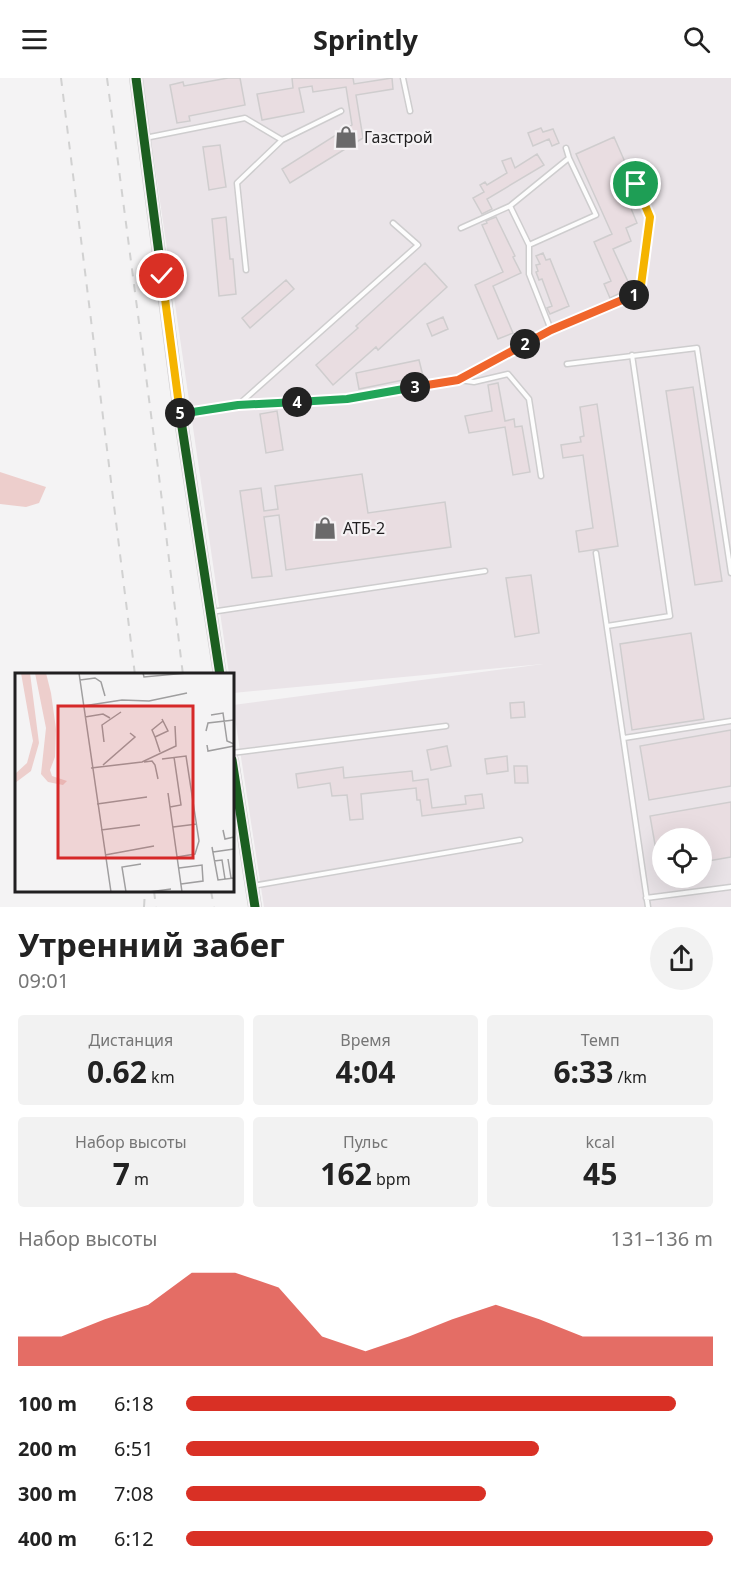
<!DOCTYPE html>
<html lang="ru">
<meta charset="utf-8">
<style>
:root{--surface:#fff;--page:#f2f2f2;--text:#222;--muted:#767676;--accent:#d93025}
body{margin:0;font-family:"Noto Sans",sans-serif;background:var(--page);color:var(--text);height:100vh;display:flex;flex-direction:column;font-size:22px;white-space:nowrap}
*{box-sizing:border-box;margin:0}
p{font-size:20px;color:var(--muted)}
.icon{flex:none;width:33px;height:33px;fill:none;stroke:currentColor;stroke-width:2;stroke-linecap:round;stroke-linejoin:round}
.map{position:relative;height:829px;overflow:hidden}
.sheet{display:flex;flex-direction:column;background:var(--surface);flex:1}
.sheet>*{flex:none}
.fabs{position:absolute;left:652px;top:750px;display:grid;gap:12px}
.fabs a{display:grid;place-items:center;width:60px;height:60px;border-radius:50%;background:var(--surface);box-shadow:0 6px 24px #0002;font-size:30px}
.pin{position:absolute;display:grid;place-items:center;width:51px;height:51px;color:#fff;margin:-26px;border:3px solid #fff;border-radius:50%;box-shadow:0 2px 6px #0007}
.km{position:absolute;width:30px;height:30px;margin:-15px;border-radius:50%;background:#222;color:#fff;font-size:16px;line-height:30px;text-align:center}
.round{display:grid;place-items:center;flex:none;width:63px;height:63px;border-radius:32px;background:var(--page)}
.overview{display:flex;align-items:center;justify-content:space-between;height:102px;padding:0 18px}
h1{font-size:33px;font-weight:700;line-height:45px}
.metrics{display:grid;grid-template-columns:repeat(3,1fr);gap:9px;height:102px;padding:6px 18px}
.metrics div{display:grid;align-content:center;border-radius:6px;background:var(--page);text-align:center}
.metrics b{font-size:30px;font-weight:700}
.metrics small{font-size:16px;font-weight:400}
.metrics p{font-size:16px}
.chart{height:168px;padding:12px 18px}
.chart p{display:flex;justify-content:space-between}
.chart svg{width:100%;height:108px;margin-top:6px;fill:var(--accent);opacity:.7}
ul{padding:0 18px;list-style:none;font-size:20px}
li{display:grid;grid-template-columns:96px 72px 1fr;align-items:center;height:45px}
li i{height:15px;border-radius:8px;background:var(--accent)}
header{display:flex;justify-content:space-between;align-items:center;height:78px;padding:0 18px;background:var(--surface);font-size:27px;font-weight:700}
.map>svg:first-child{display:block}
</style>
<header><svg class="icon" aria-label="menu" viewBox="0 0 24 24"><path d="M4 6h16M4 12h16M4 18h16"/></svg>Sprintly<svg class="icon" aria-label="search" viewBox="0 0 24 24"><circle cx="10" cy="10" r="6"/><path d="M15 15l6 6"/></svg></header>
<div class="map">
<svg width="731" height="829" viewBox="0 0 731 829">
<rect width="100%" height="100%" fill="#f4f3f4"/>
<path fill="#eae4e8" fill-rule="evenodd" d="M142,0H731V829H264L233,627L543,586L233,615L232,597L229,596ZM663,760H702V800H663Z"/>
<path fill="#edcecc" d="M0,394L46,409L39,425L26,429L0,426Z"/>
<path fill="#e9dde1" stroke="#cfcdce" stroke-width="1.5" d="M228,0H240L245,27L189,38L190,43L177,45L170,7L183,4L184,8Z
M292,0H353L354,6L392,0L393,11L356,17L363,60L290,105L282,91L352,47L346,9L313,14L312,8L299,10L304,34L262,42L257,16L293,10Z
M541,50L543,54L553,51L559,65L552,68L549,61L533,68L528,55Z
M614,59L632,100L627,102L637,125L630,128L637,145L626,150L631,163L613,171L631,210L610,220L604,206L611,203L594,164L612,156L576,76Z
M220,67L226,109L209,112L203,69Z
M537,76L544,87L487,121L492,131L482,136L473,120L484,114L480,107L485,104L487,107L507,95L502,83L511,80L515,90Z
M226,139L230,181H233L236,216L219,218L212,141Z
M496,139L515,178L513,179L521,195L493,208L513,255L498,261L475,207L503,194L482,147L487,145L486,143Z
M543,175L546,182L550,181L569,228L550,236L547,230L552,228L542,201L539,202L536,194L538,193L536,187L540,186L536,178Z
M425,185L447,209L378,272L376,269L333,307L316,287L358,250L356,248Z
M286,202L294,211L250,250L242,240Z
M443,239L448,251L432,258L427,246Z
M419,282L423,298L359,311L356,295Z
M498,305L505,343L514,341L515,349L522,348L530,394L513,397L505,349L469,355L465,338L492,333L488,307Z
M693,309L722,503L695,507L666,313Z
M597,326L618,468L579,474L576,453L593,450L583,377L563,380L561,367L581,364L580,359L584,358L580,329Z
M277,333L283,372L266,375L260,336Z
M362,396L368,435L445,424L451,469L286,492L279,437L264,439L272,498L252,500L240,413L261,410L264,433L278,431L275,408Z
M531,497L539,555L515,559L506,500Z
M691,555L704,641L632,652L620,566Z
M524,624L525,639L511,640L510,625Z
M731,652V708L649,722L640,668Z
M447,668L451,688L431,692L427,672Z
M507,678L508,693L487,696L485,681Z
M514,688H527L528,705H515Z
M343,689L344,700L412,693L413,703L428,701L432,730L466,726L465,718L482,716L484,730L422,738L420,722H417L416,710L361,716L363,741L350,742L347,717L332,718L330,705L298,710L296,696Z
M731,724V779L702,784V760H663V795H660L650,738Z"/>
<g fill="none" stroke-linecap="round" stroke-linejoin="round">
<g stroke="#cecdce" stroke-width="7">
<path id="lane" d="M403,0L410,33
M145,60L245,40L282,62
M461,150L510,128
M529,167L510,128L569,80
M246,192L237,105L282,62L341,33
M551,252L529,196V167L596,137L569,80L566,70
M567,286L697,270L731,495
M459,302L474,304L508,296L529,321L541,398
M238,327L418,167L393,145
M181,336L238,327L347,321L458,302L551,252L640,215L650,139L636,106
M596,475L648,829
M211,534L485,493
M607,548L670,538L632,277
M624,660L731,643
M232,675L446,648
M252,808L520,762
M646,820L731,809"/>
</g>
<g stroke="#cecdce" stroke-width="14">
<path id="secondary" d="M136,0L180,336L220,597
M232,682L255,829"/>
</g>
<use href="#lane" stroke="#fdfdfd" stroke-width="4"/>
<use href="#secondary" stroke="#fdfdfd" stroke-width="10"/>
<path stroke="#d1d1d1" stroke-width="2" stroke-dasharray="8 8" stroke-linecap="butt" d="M61,0L135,597
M107,0L158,390L183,597
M154,813L156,829
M211,813L214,829
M144,829L145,813"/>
<g stroke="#f5f2f4" stroke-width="13">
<path id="cycleway" d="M136,0L180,336L220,597
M232,682L255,829"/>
</g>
<use href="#cycleway" stroke="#1b5e20" stroke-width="9"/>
</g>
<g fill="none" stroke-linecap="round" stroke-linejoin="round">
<g stroke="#fff" stroke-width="12">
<path id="split-1" d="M634,217L640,215L650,139L636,106"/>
</g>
<g stroke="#fff" stroke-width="12">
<path id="split-2" d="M525,266L551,252L634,217"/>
</g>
<g stroke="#fff" stroke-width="12">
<path id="split-3" d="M415,309L458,302L525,266"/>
</g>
<g stroke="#fff" stroke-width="12">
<path id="split-4" d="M297,324L347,321L415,309"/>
</g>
<g stroke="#fff" stroke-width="12">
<path id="split-5" d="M180,335V336L238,327L297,324"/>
</g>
<g stroke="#fff" stroke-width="12">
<path id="split-6" d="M162,198L180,335"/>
</g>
<use href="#split-1" stroke="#f5b400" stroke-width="8"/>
<use href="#split-2" stroke="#f0652b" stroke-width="8"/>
<use href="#split-3" stroke="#f0652b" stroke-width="8"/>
<use href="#split-4" stroke="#22a559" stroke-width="8"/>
<use href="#split-5" stroke="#22a559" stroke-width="8"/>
<use href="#split-6" stroke="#f5b400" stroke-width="8"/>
</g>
<defs>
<g id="shop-bare" transform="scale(1.8)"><path d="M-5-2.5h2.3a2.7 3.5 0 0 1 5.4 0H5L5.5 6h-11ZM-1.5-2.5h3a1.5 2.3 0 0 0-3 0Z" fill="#6a696a" stroke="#f5f2f4" stroke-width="2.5" paint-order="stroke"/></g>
</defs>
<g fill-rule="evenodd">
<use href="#shop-bare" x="346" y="59"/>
<use href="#shop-bare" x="325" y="450"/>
</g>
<g text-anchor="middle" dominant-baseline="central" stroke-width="4.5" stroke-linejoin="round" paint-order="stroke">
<g font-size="16" fill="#201f20" stroke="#f5f2f4" text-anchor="start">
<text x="364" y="59">Газстрой</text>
<text x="343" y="450">АТБ-2</text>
</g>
</g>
<g transform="translate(15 595)">
<rect width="219" height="219" fill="#f4f3f4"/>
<path d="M6,0H15L24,70L16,98L0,110V101L12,90L18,68ZM20,0H31L36,20L41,56L40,84L35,97L37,103L52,108L48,112L33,109L26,101L31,55Z" fill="#edcecc"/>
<path fill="none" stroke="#9f9e9f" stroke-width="1.5" d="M64,0L96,219M128,0L129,4L172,0M65,7L80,5L86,9L90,23M68,33L107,27L134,28L172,20M196,42L208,40L212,68L219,71M70,44L88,41L95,45M191,58L193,50L219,47M140,64L137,57L148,48M89,69L87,52L106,39M192,72L193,78L219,73M145,79L140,64L153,58L147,46M147,86L171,83L184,168L180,181L162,184M129,89L137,88L140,92L143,106M88,92L120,64L115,60M76,95L127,89L161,73L160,53M153,120L167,219M82,131L132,124M155,134L166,132L159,84M158,154L182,151M86,157L125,152M208,157L210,166L219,164M197,174L203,207L219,205M198,179L219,176M90,182L139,173M213,186L216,205M199,188L207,187L210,206M164,195L187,192L188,208L166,211M111,219L107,194L126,191M134,219L156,216"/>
<path fill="#d62828" fill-opacity="0.15" stroke="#d62828" stroke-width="3" d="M43,33H178V185H43Z"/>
<rect width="219" height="219" fill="none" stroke="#201f20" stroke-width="3"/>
</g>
</svg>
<div class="fabs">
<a><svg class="icon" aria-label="locate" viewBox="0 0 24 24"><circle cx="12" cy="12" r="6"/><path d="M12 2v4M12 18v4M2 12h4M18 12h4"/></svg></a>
</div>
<div class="pin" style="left:636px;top:106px;background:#1e9e55"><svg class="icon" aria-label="arrive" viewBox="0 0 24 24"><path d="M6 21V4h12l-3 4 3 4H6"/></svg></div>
<div class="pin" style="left:162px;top:198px;background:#d93025"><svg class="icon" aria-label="check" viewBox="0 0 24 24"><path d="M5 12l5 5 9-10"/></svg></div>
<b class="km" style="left:634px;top:217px">1</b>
<b class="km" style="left:525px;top:266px">2</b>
<b class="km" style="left:415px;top:309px">3</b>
<b class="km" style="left:297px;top:324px">4</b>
<b class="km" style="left:180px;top:335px">5</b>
</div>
<section class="sheet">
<div class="overview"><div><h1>Утренний забег</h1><p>09:01</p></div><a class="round"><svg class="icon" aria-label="share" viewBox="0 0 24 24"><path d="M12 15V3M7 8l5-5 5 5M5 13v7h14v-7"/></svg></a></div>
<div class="metrics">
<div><p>Дистанция</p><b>0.62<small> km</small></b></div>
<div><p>Время</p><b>4:04</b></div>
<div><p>Темп</p><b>6:33<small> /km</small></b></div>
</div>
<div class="metrics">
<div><p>Набор высоты</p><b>7<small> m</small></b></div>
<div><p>Пульс</p><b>162<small> bpm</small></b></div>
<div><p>kcal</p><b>45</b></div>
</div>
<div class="chart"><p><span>Набор высоты</span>131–136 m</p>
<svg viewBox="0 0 160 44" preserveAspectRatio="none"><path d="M0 44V32L10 32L20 25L30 19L40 6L50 6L60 12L70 32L80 38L90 32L100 25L110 19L120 25L130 32L140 32L150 32L160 32V44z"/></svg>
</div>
<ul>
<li><b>100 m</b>6:18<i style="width:93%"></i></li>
<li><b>200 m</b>6:51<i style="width:67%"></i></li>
<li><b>300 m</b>7:08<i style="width:57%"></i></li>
<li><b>400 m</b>6:12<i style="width:100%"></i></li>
</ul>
</section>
